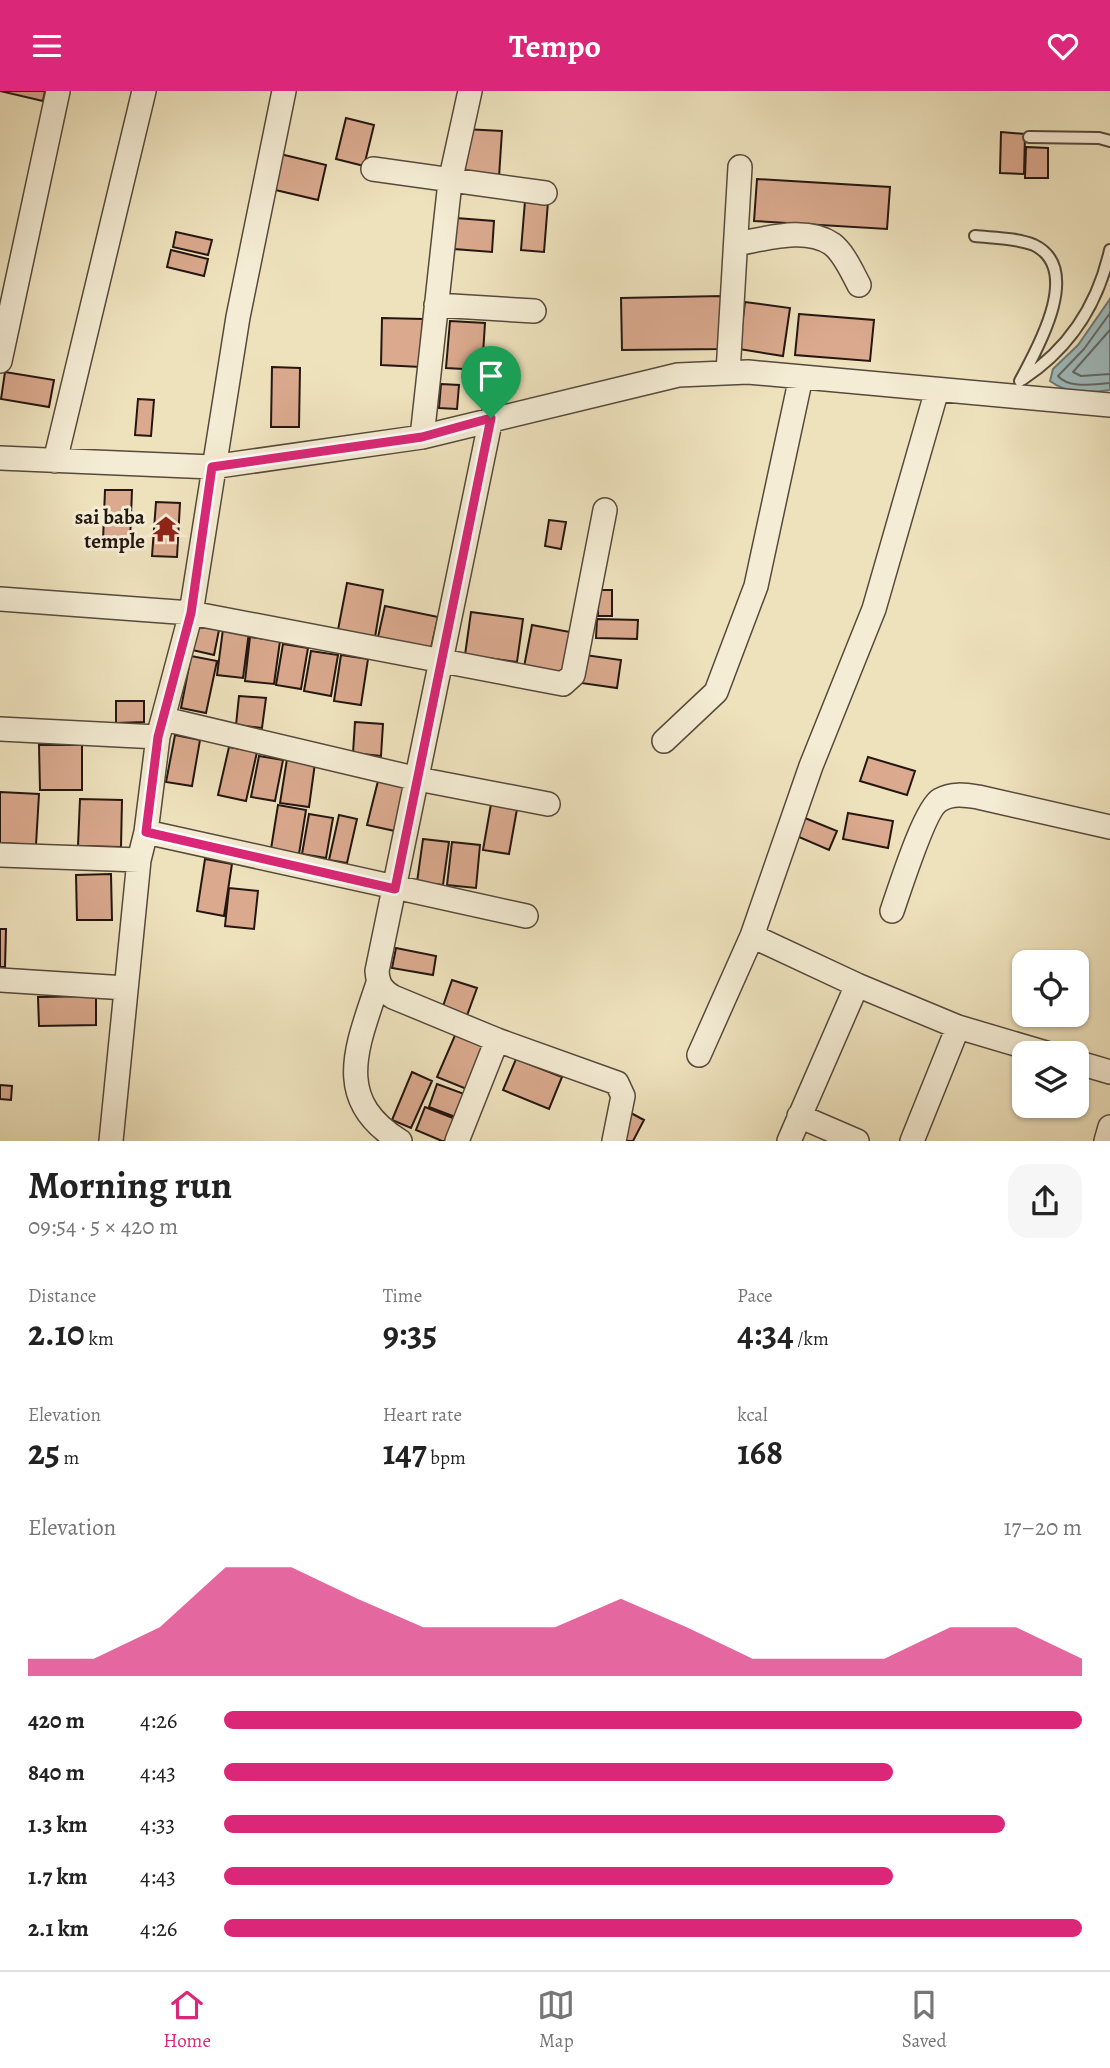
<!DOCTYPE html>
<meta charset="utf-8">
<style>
:root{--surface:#fff;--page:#f6f6f6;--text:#222;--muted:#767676;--line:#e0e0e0;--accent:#db2777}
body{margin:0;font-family:Alegreya,serif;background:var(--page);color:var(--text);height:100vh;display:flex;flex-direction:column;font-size:26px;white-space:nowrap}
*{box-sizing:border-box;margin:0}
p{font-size:23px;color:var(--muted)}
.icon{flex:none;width:38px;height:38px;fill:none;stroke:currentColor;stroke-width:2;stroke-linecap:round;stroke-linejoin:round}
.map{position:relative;height:1050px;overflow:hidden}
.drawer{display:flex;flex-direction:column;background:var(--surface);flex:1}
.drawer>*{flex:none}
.fabs{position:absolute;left:1012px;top:859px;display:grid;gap:14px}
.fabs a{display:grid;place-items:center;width:77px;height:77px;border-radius:14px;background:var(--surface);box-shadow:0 2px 5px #0004;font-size:35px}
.pin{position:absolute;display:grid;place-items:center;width:60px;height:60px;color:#fff;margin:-72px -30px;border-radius:50% 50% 50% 0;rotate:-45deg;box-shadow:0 0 7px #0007}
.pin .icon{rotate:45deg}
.round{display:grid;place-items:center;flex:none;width:74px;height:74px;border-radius:21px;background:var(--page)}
.head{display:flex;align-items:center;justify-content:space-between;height:119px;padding:0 28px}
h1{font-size:38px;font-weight:600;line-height:52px}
.stats{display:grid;grid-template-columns:repeat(3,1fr);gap:10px;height:119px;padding:7px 28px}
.stats div{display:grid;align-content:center}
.stats b{font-size:35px;font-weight:600}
.stats small{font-size:19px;font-weight:400}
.stats p{font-size:19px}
.chart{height:196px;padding:14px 28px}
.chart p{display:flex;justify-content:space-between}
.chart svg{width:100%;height:126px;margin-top:7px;fill:var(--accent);opacity:.7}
ul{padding:0 28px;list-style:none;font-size:23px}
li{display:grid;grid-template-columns:112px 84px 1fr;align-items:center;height:52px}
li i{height:18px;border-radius:9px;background:var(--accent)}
header{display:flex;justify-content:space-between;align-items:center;height:91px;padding:0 28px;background:var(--accent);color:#fff;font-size:32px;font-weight:600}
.tabs{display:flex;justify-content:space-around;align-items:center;height:98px;border-top:2px solid var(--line);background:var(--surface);font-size:19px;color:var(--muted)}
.tabs a{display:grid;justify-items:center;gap:4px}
.tabs .on{color:var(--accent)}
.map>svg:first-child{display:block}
</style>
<header><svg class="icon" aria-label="menu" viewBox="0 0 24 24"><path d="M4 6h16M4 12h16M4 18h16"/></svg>Tempo<svg class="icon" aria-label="heart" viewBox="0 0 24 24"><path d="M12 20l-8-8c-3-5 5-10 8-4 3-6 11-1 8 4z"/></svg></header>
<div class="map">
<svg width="1110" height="1050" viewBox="0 0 1110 1050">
<rect width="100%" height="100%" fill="#eee2bd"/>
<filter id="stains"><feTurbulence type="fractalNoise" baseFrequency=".00286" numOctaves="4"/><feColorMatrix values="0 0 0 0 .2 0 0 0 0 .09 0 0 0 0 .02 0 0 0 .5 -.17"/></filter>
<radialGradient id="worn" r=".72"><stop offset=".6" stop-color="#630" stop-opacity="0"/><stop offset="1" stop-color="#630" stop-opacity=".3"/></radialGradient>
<path fill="#9fbabc" stroke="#6e7978" stroke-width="2" d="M1110,208V299C1090,302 1067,303 1050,290L1053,278L1078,254Z"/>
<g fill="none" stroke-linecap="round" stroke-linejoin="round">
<path stroke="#626866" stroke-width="2" d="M1110,222L1084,258L1058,285C1069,298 1094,293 1110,292
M1110,239L1073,281L1081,285L1110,283"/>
</g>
<path fill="#daa98e" stroke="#241711" stroke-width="2" d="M0,0H45L43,10Z
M346,27L374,34L364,75L336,68Z
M464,38L502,40L499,86L461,84Z
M1001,41L1025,43L1024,83L1000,82Z
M1026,56L1048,57V87H1025Z
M276,62L326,74L318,109L267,97Z
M757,88L890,96L887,138L754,130Z
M525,110L548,111L544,161L521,159Z
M456,127L494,130L492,161L454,158Z
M176,141L212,149L208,164L173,156Z
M171,159L208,168L204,185L167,176Z
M722,205L723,258L622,259L621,207Z
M745,211L790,217L783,265L739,258Z
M799,223L874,229L870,270L795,264Z
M382,227L423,228L421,276L381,274Z
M450,230L485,232L482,279L446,277Z
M272,276L300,277L299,336H271Z
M5,281L54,289L49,316L1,308Z
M441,293L459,294L457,318L439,317Z
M138,308L154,309L151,345L135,344Z
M105,399H132L130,451L103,450Z
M156,411L180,412L177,466L152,465Z
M549,429L566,431L561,458L545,455Z
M347,492L383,499L375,546L338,539Z
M598,499H612V525H598Z
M385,515L438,526L431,557L378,546Z
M471,521L523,528L517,571L465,564Z
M597,528L638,529L637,548L596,547Z
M193,533L219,539L214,564L188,558Z
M532,534L570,541L561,588L523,581Z
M223,538L249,541L243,587L217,584Z
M250,546L280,550L274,593L245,590Z
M283,553L308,557L301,598L276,594Z
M311,560L338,564L331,605L304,600Z
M341,564L368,568L361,614L334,610Z
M585,564L621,569L617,597L581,592Z
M191,565L217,570L206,622L181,617Z
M239,605L266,607L262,637L236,634Z
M116,610H144V631L116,632Z
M355,631L383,633L381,665L353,662Z
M175,644L200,649L192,695L166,691Z
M39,654H82V699H40Z
M229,656L257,661L246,710L218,704Z
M259,665L283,669L275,710L251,706Z
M868,666L915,680L907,704L860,690Z
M287,668L315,672L309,716L280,712Z
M378,690L406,697L395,740L367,734Z
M0,701L39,703L36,754L0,752Z
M80,708L122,709L121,756L78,755Z
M491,713L517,718L509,763L483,759Z
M278,714L306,719L299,763L271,758Z
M848,722L893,730L888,757L843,748Z
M309,723L333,727L326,767L302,763Z
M339,724L357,728L347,772L329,769Z
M800,725L837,740L829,759L792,743Z
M423,748L449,751L443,794L417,791Z
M452,751L480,754L476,797L447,794Z
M205,768L232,773L224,825L197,820Z
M111,783L112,829H77L76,784Z
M229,797L258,800L254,838L225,835Z
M0,838H6L5,876H0Z
M396,857L436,865L433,884L392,877Z
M452,889L477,897L465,930L441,921Z
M96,905V934L39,935L38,906Z
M456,942L487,955L469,999L437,986Z
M516,968L562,986L549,1018L503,999Z
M412,981L432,990L411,1037L392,1029Z
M437,993L467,1004L458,1027L429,1016Z
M0,994L12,995L11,1009L0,1008Z
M425,1016L458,1029L450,1050H442L416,1039Z
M629,1021L644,1029L633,1050H620Z"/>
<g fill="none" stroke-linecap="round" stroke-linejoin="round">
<g stroke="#564a3c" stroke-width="14">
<path id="lane" d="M1029,46L1099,47L1110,50
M975,145C994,147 1017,147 1034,154C1084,178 1036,260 1020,290
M1023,288C1070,257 1098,213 1110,159"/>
</g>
<g stroke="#564a3c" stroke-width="26">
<path id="street" d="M373,78L545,102
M736,153C766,148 805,135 832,153C844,162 852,181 859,194
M436,214L534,220
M0,270L58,0
M728,282L740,76
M491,327L377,880C378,894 382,899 393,906L497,949L617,992L623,1005L614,1050
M422,346L450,91L470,0
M0,367L212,376L422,346L678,284L748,281L1110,314
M55,370L144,0
M0,508L191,522L563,593L573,584L605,419
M164,628L418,688L548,713
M0,638L158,646
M664,650L716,601L756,495L801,286
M146,741L526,825
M0,764L139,769
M892,820C899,800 925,717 940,709C952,702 965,704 978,706L1110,736
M752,845L857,894L958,936L1046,962
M0,889L126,897
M378,892C358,954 331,1008 400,1050
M699,964L752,845L811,675L874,518L937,299
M1076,971L1110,981
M799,1025L857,1050
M111,1050L139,769L146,741L158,646L191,522L238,226L284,0
M457,1050L497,949
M789,1050L857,894
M912,1050L958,936
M1106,1050L1110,1036"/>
</g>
<use href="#lane" stroke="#f4ecd4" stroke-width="10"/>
<use href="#street" stroke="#f4ecd4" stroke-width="23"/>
</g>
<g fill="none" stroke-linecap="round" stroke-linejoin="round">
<g stroke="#fff" stroke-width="14">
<path id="route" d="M491,327L395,798L146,741L158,646L191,522L212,376L422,346Z"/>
</g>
<use href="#route" stroke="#db2777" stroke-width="9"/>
</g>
<defs>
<g id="temple-bare" transform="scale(2.1)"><path d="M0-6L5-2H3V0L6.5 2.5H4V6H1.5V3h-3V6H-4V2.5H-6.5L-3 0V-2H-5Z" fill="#8f2418" stroke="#f4ecd4" stroke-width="2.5" paint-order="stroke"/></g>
</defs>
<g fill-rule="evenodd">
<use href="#temple-bare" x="166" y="438"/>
</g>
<g text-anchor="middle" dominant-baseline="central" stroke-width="6" stroke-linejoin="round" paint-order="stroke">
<g font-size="21" font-weight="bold" fill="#241711" stroke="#f4ecd4" text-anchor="end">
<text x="145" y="426">sai baba<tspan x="145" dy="24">temple</tspan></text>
</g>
</g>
<rect width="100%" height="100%" filter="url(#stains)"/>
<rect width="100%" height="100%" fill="url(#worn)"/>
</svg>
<div class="fabs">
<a><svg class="icon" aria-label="locate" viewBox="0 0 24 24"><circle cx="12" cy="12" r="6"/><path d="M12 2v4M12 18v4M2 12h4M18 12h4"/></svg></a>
<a><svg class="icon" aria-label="layers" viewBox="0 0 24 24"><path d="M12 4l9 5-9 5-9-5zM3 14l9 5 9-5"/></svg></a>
</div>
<div class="pin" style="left:491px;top:327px;background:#1e9e55"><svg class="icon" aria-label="arrive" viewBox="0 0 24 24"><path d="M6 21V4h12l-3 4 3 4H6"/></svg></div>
</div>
<section class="drawer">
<div class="head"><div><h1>Morning run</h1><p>09:54 · 5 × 420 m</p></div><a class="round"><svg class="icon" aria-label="share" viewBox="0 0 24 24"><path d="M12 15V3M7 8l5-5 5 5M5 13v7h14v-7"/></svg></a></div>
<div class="stats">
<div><p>Distance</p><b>2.10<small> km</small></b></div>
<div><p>Time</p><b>9:35</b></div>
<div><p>Pace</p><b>4:34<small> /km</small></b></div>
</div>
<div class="stats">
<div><p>Elevation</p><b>25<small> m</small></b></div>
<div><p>Heart rate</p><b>147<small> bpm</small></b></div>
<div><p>kcal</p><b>168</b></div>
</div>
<div class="chart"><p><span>Elevation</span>17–20 m</p>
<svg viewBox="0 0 160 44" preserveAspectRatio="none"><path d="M0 44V38L10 38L20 27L30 6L40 6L50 17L60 27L70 27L80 27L90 17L100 27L110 38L120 38L130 38L140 27L150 27L160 38V44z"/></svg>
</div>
<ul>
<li><b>420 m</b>4:26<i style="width:100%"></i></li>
<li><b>840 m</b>4:43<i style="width:78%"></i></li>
<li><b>1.3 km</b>4:33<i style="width:91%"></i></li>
<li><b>1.7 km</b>4:43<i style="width:78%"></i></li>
<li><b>2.1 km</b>4:26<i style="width:100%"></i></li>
</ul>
</section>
<nav class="tabs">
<a class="on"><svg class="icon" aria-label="home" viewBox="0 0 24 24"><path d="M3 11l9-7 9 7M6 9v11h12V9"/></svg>Home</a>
<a><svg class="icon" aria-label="map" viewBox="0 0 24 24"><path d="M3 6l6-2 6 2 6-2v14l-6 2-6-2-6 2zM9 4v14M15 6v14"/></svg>Map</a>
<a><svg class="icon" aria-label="saved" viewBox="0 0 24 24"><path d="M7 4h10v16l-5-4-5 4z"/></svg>Saved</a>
</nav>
